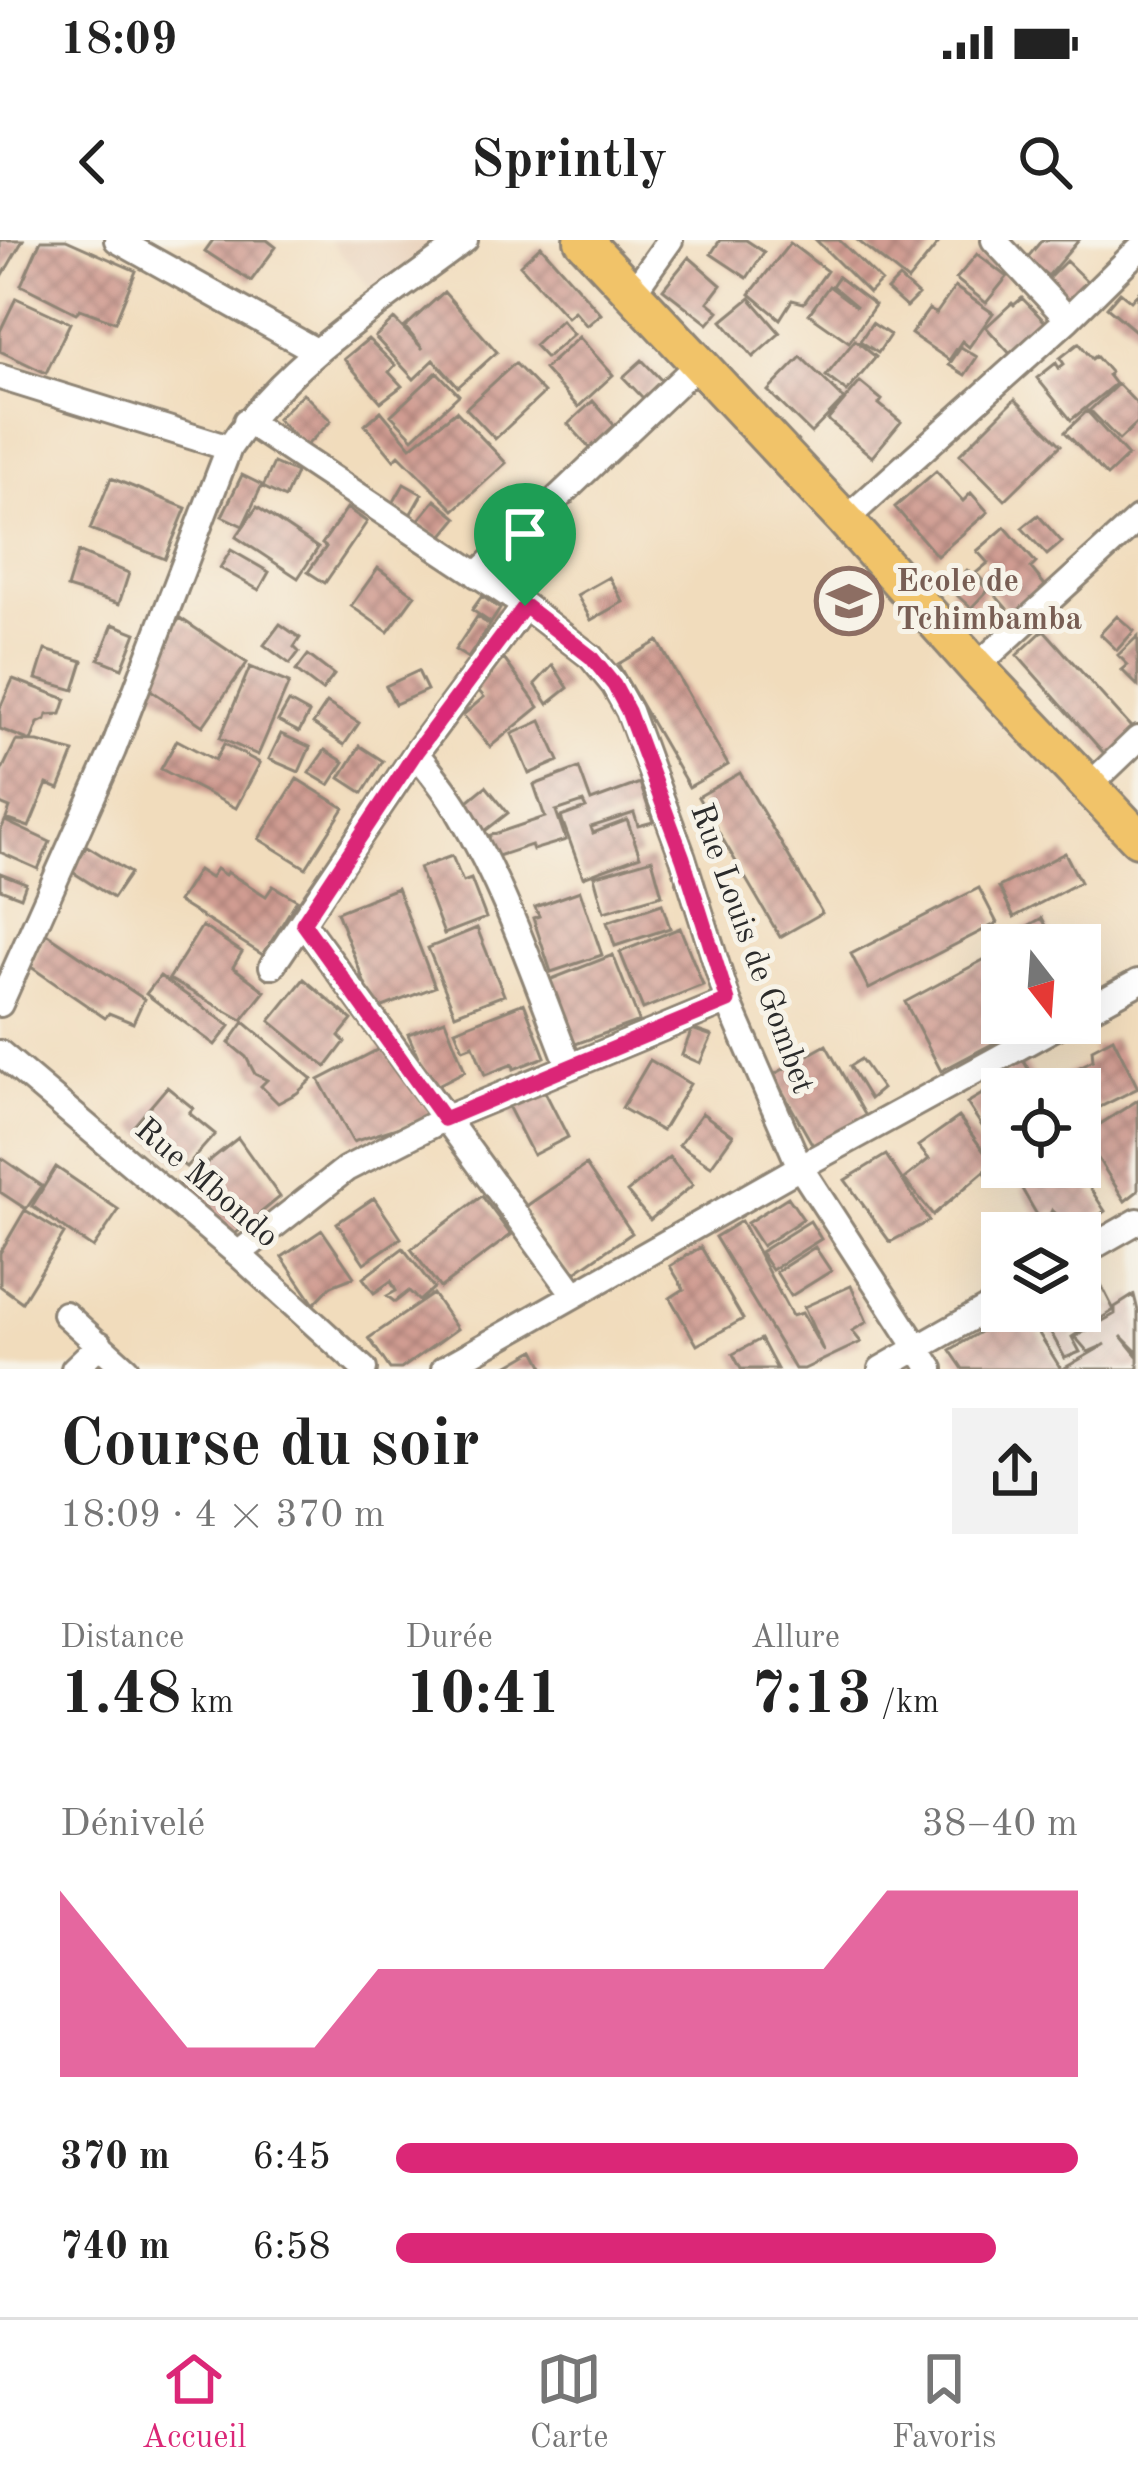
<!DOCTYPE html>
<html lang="fr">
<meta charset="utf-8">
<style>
:root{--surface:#fff;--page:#f2f2f2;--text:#222;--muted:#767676;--line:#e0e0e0;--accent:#db2777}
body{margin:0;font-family:"Old Standard TT",serif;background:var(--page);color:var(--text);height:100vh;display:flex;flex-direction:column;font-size:45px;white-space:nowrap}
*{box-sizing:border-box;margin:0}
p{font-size:39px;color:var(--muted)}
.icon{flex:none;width:66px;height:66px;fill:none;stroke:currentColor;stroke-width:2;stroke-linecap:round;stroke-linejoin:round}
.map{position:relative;height:1129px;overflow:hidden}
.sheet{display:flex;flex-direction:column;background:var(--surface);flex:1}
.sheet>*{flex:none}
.needle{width:78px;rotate:163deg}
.tools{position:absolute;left:981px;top:684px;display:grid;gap:24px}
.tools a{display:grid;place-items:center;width:120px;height:120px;border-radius:0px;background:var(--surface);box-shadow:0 12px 48px #0002;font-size:60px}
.pin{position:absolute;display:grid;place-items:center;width:102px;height:102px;color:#fff;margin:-123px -51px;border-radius:50% 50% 50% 0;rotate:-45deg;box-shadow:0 0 12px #0007}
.pin .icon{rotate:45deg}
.round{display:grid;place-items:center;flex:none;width:126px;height:126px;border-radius:0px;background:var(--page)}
.head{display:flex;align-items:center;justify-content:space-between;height:204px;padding:0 60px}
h1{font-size:66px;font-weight:700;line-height:90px}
.metrics{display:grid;grid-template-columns:repeat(3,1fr);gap:18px;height:204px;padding:12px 60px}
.metrics div{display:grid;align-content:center}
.metrics b{font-size:60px;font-weight:700}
.metrics small{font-size:33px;font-weight:400}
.metrics p{font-size:33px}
.chart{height:336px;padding:24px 60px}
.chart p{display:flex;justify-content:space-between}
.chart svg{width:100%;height:216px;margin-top:12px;fill:var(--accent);opacity:.7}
ul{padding:0 60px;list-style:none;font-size:39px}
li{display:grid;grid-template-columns:192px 144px 1fr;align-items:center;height:90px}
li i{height:30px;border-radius:15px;background:var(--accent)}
.status{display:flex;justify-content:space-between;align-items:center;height:84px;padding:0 60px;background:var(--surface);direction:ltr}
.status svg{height:33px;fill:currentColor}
header{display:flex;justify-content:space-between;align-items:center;height:156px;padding:0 60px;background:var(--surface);font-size:54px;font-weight:700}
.tabs{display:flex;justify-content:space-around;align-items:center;height:168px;border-top:3px solid var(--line);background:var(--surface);font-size:33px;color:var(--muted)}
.tabs a{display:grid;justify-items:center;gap:6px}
.tabs .selected{color:var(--accent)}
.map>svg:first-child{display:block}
</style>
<div class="status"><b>18:09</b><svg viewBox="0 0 49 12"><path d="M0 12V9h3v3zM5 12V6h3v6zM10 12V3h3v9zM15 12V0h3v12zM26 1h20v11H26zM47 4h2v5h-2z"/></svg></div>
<header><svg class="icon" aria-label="back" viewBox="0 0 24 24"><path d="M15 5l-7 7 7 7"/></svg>Sprintly<svg class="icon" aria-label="search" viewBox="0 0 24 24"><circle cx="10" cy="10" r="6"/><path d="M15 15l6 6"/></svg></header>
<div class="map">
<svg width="1138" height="1129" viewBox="0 0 1138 1129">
<defs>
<pattern id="building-cross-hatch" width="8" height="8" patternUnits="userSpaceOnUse" patternTransform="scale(3)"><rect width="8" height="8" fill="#d09c92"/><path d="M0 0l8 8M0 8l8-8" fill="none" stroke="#a97f77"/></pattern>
</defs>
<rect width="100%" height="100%" fill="#f7f3e8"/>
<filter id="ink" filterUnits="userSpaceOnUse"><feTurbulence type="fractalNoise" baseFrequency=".00833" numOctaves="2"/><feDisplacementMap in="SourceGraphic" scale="24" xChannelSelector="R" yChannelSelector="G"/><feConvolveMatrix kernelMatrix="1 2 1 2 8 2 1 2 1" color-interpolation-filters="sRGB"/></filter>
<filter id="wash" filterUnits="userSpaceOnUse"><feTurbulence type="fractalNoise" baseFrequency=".004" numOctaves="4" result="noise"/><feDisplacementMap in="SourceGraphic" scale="48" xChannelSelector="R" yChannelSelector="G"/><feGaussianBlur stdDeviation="2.7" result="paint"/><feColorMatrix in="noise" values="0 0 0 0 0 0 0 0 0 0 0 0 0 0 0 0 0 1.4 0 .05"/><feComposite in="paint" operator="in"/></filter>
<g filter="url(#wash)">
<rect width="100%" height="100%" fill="#f1dcbc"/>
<path fill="#e8ceb6" d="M329,0H441L377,56Z"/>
<g id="blocks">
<path fill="url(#building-cross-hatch)" d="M0,0H23L0,40Z
M41,0H66L136,31L115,82L80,69L76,73L21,45Z
M213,0H267L276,7L251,41L205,11Z
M720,0H746L764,12L747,38L711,14Z
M816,0H839L881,41L869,53Z
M857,0H941L908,41Z
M1042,0H1079L1048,36L1027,18Z
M790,3L827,31L804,63L792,60L780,79L750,54Z
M541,6L601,74L587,86L574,71L567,77L520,25Z
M977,14L1007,37L986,63L956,39Z
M689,17L721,45L708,62L719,71L708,84L663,49Z
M1066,21L1092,46L1074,65L1047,40Z
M838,37L875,65L849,102L809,74L829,46L857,67L832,46Z
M899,38L918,55L906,67L887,50Z
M955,47L993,73L969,107L962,101L949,120L911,94L929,69L936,74Z
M444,52L497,112L458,147L434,120L414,139L375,97L394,79L423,109L405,87Z
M1120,52L1131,61L1138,53V93L1107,67Z
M16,58L70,83L46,133L0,111V91Z
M750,58L780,93L753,117L722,81Z
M1022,58L1048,85L1013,117L986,87L1012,63L1014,65Z
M561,80L573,94L546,118L534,105Z
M872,83L890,95L878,113L860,101Z
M579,97L613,135L578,167L544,129Z
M368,99L395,125L389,132L402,146L381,162L344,119Z
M855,100L876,117L847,152L826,136Z
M1079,103L1092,119L1096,116L1110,132L1108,135L1115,144L1071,180L1037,138L1056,123L1059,128L1064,124L1060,118Z
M961,107L977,117L965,135L949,125Z
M801,117L844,159L811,193L768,151Z
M642,120L662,141L643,158L623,137Z
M515,123L544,153L495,199L466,168Z
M437,132L459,155L413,198L391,175Z
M860,142L882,160L879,164L901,182L872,217L828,180Z
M1118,144L1138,165V182L1119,200L1090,170Z
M303,153L331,181L305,207L277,179Z
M1015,159L1061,205L1005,260L960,214Z
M593,161L615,186L590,208L568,184Z
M381,171L411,207L456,171L506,223L454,270L399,215L394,220L365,185Z
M1087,171L1128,216L1107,236L1065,192Z
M274,223L296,233L285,258L263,247Z
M936,231L963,261L971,253L988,272L937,316L895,267Z
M242,235L262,245L243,286L222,276Z
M111,238L186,268L165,319L90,289Z
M404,244L422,254L410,275L392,265Z
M435,260L457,278L439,300L417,282Z
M257,267L318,308L298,338L236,297Z
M347,268L367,282L325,343L308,332L326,307L322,304Z
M1038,275L1062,302L1047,315L1022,288Z
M1005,287L1036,323L1031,328L1048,349L1015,378L976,333L988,323L977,311Z
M231,310L269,332L259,350L220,328Z
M78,312L129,333L119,364L67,348Z
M378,328L415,355L388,392L351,366Z
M967,330L988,350L971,368L949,348Z
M609,337L623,362L591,380L577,355Z
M482,356L500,369L491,383L472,370Z
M1117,376L1134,391L1117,410L1100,394Z
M477,377L490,385L468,418L455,410Z
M180,378L247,423L203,486L136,440Z
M113,384L136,393L122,428L99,419Z
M280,384L300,398L294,407L299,412L290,424L264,405Z
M1044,390L1137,494L1109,519L1017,415Z
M1138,396V446L1122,430L1128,425L1118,415Z
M658,401L728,525L689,547L618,424Z
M45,410L83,421L74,450L36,439Z
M308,415L334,435L322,451L296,431Z
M504,419L539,467L490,507L463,475L484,457L473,444Z
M553,425L568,448L548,464L535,444Z
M250,427L289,443L258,515L220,498Z
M418,431L427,450L395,464L386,446Z
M13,439L66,459L61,474L47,475L46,479L38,483L31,501L0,489V468Z
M289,462L309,473L299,492L278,481Z
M327,463L359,483L344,505L313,484Z
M541,481L559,521L529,534L512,494Z
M281,494L310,507L299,532L269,519Z
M177,500L215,520L224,504L260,523L236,568L161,529Z
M16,501L38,502L74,512L59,549L47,544L29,587L6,579L10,568L0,564V534Z
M360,506L383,521L363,553L340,538Z
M325,510L344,522L329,545L309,533Z
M579,528L591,561L640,543L653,582L638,586L634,573L591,587L593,593L627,580L640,616L583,637L561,577L586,568L583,562L556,571L566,600L533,610L531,605L495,617L488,596L545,577L534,545Z
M740,533L822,673L780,697L698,557Z
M297,539L344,568L306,628L259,599Z
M486,546L508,573L485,591L463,565Z
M5,581L50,602L38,629L0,612V592Z
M87,606L130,633L113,658L71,631Z
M1065,613L1080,642L1014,677L999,647Z
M452,616L463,642L471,639L486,678L444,694L419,628Z
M652,619L662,655L604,672L594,636Z
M216,629L225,635L227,632L266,656L273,646L297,660L263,715L178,662L198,630L210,638Z
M0,633L26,643L21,657L0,649Z
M397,648L435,747L375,770L337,672Z
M979,648L997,683L869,749L851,714Z
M580,651L602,715L551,732L533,678L539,676L535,667Z
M662,664L670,688L615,706L607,682Z
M1042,678L1051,695L1032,705H1010L1006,698Z
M202,686L242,712L233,727L265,751L242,780L169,739Z
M477,688L504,755L455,774L428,708Z
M680,688L703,745L643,769L620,712Z
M46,693L144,759L133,783L109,773L105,778L31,727Z
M613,715L639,781L570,806L549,740Z
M987,718L1002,746V783H1022L1024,787L941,831L905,762Z
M160,736L230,786L215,805L146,754Z
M304,739L352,780L339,796L345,802L326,827L270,781Z
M524,763L545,817L514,829L513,824L485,835L473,805L463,809L455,790Z
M445,780L465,831L432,848L408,794Z
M244,782L312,839L297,853L278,863L261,846L267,840L255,834L246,817L229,803Z
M692,789L712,796L700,823L682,815Z
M1113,798L1138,848L1080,877V849H1057L1053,841L1093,820L1092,809Z
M826,805L868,880L815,909L773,835Z
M383,807L434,876L353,902L319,840Z
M861,819L882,849L870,859L850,826Z
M650,820L690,844L662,891L622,868Z
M1023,820L1040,849H1006L1013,845L1002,832Z
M542,846L568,897L533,915L507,864Z
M167,847L193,868L189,873L215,894L186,927L133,887Z
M1002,851V917L967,863L984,853L989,859Z
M1138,860V951L1125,961L1083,895Z
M702,873L733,895L711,926L679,905Z
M959,877L993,924L933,975L904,939L929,919L918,906Z
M238,898L280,957L230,998L175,948Z
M886,915L929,981L890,1002L845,940Z
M0,917L42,946L26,969L0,952Z
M669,917L693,945L650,980L627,952Z
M1002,921V927H1024L993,946L985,932Z
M586,925L632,993L571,1035L525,967Z
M56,927L119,970L93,1008L32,966Z
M1055,927H1076L1105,971L1075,991L1052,970L1044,987L1022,949Z
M482,956L511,995L440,1048L411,1009Z
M788,957L803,979L762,1006L747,983Z
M374,958L401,998L364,1023L337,983Z
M25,970L64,994L22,1062L0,1046V1013Z
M741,981L792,1076L802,1073L824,1112L804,1067L851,1046L867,1082L852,1091L861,1102L804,1129H795L715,997Z
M810,981L821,999L772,1030L760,1012Z
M322,990L354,1037L331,1046L314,1064L282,1017Z
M701,1007L743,1079L697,1105L670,1058L684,1049L670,1026Z
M815,1007L831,1031L791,1056L776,1032Z
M403,1008L434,1048L419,1061L409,1051L395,1062L387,1056L396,1051L391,1041L374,1053L363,1038Z
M1090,1023L1114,1070L1072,1097L1080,1112L1065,1118L1039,1071H1080V1029Z
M433,1054L457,1089L401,1129H390L369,1098Z
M1134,1055L1138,1071V1113L1121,1096L1138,1117V1129H1063L1106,1104L1088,1112L1075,1097L1115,1074V1067Z
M1015,1071H1025L1061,1129H963L950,1110Z
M761,1099L777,1129H741L733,1114Z
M535,1110L545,1129H502Z"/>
</g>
</g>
<g filter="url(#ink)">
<use href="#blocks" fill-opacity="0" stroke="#8e8474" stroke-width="3"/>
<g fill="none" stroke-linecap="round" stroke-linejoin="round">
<g stroke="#8e8474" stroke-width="30">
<path id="minor" d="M117,0L316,111
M994,0L1068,79
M633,52L670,0
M0,137L229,208
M246,181L525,366L591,417L614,445L629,471L683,618L728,761L800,927L931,1129
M845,280L1068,79L1138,10
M477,335L699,123
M976,427L1138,279
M416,513C431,533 448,552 460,574C507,652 536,741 569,825
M1089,546L1138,499
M303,683L574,1054
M272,726L416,513L525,366
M0,764L113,510L229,208C287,120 382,63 465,0
M1080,774L1138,742
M0,813L238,1014L364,1129
M238,1014L346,929L444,879L728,761
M1080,1014L1138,981
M65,1074L126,1129
M74,1129L100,1104
M444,1129L800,927L1063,783
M881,1129L1002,1060"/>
</g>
<g stroke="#8e8474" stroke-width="42">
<path id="highway" d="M583,0L845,280L976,427L1138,598"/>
</g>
<use href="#minor" stroke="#fff" stroke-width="24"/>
<use href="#highway" stroke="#f1c369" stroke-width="36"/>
</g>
</g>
<g fill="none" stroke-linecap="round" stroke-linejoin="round" filter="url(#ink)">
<g stroke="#fff" stroke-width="24">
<path id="route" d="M525,366L591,417L614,445L628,471L683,618L728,761L444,879L303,683L416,512Z"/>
</g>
<use href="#route" stroke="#db2777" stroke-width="15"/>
</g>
<defs>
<g id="school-ring" transform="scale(3.45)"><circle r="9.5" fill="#f7f3e8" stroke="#8d6e63" stroke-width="1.5"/><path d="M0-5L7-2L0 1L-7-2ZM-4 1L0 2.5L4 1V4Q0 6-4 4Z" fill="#8d6e63"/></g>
</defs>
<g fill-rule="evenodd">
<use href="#school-ring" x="849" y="361"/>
</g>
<g text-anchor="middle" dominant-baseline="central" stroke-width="10" stroke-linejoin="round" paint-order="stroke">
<g font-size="33" font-weight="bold" fill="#785e54" stroke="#f7f3e8" text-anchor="start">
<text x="896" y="342">Ecole de<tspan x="896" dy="38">Tchimbamba</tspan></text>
</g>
<g font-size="33" fill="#2b2b2b" stroke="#f7f3e8">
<text transform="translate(751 709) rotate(70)">Rue Louis de Gombet</text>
<text transform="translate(206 944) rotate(41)">Rue Mbondo</text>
</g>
</g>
</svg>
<div class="tools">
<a><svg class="needle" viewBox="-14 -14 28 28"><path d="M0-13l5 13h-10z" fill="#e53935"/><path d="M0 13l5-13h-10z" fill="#767676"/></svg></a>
<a><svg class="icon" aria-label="locate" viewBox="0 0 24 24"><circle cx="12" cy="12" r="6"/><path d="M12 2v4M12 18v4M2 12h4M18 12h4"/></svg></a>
<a><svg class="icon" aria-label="layers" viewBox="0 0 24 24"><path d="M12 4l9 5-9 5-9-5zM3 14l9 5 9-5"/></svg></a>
</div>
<div class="pin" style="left:525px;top:366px;background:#1e9e55"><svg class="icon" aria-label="arrive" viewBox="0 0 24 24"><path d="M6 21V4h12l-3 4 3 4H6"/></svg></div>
</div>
<section class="sheet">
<div class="head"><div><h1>Course du soir</h1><p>18:09 · 4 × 370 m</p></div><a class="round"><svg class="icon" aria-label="share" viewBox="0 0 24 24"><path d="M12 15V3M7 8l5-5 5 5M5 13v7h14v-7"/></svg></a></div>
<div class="metrics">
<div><p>Distance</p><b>1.48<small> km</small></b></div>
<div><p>Durée</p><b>10:41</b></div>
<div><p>Allure</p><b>7:13<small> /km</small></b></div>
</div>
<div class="chart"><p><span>Dénivelé</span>38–40 m</p>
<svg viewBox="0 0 160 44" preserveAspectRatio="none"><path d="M0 44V6L10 22L20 38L30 38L40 38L50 22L60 22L70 22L80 22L90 22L100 22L110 22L120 22L130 6L140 6L150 6L160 6V44z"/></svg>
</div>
<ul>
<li><b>370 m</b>6:45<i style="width:100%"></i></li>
<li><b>740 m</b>6:58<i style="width:88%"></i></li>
</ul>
</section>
<nav class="tabs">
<a class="selected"><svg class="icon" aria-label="home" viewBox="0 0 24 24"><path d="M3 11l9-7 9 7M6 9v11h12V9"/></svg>Accueil</a>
<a><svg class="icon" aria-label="map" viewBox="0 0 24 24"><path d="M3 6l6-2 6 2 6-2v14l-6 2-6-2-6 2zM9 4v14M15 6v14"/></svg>Carte</a>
<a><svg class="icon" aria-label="saved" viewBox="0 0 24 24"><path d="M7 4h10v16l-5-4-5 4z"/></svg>Favoris</a>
</nav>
